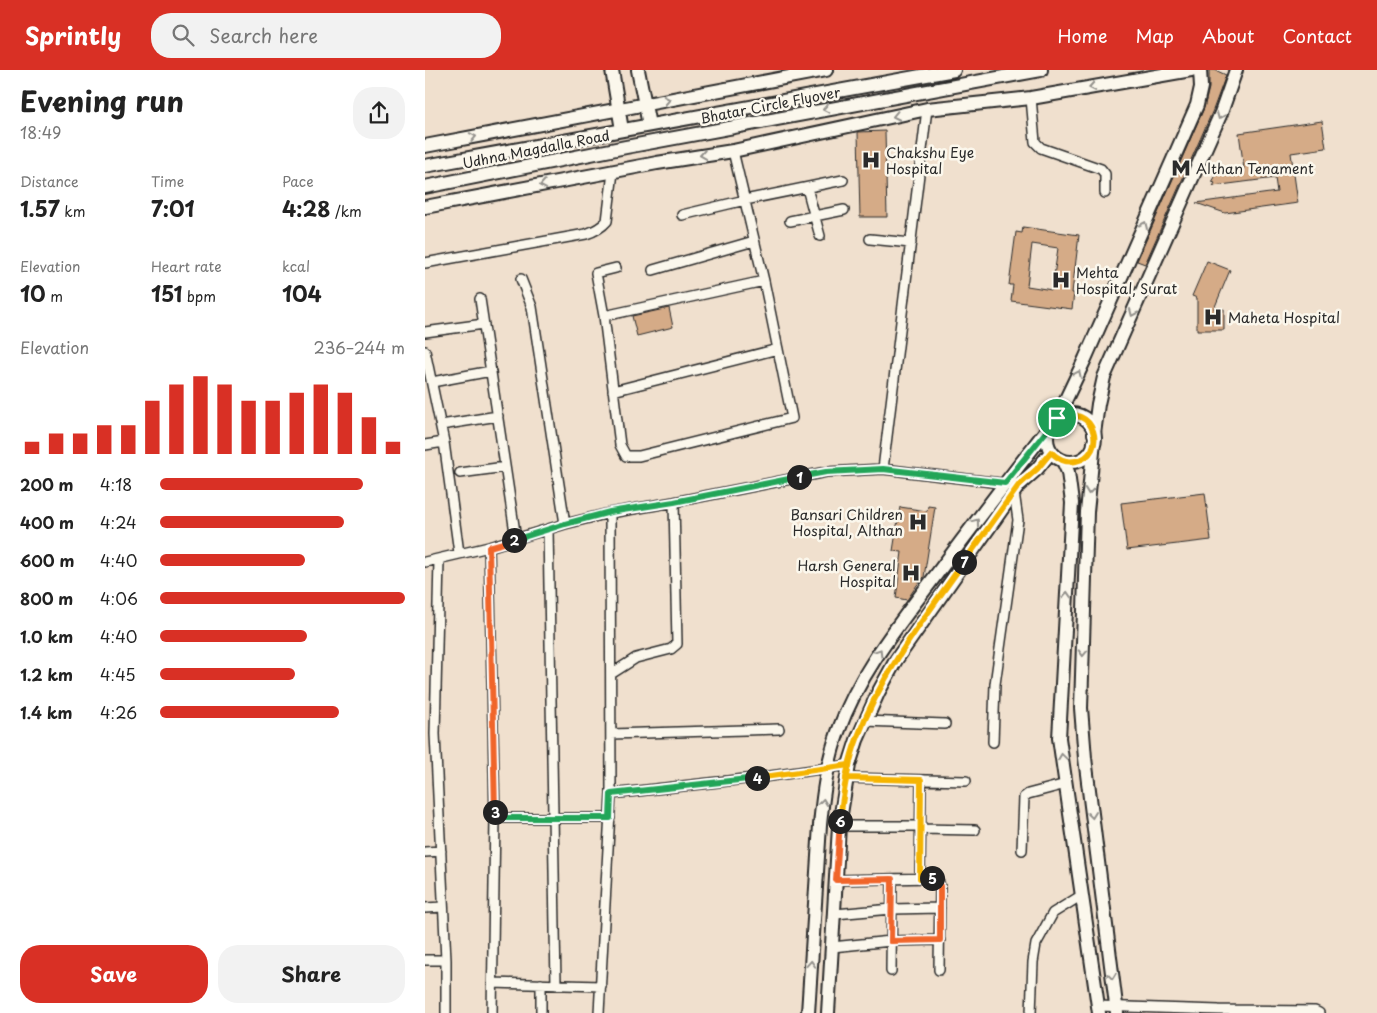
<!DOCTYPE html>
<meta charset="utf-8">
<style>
:root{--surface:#fff;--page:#f2f2f2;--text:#222;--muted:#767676;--accent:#d93025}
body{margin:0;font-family:"Playpen Sans",sans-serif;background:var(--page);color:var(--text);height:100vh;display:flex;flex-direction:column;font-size:19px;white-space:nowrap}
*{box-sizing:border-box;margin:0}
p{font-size:16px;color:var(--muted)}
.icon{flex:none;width:28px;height:28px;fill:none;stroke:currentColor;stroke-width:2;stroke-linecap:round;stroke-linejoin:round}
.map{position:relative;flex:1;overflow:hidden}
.drawer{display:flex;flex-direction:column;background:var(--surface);width:425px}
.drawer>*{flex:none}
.pin{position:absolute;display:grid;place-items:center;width:42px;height:42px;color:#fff;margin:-21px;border:2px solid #fff;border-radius:50%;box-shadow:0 1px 5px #0007}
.km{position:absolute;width:25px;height:25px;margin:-12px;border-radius:50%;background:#222;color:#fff;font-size:14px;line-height:25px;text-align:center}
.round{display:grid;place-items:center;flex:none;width:52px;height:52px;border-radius:20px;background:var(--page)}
.headline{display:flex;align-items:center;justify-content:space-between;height:85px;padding:0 20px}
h1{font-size:28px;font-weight:700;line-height:38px}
.figures{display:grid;grid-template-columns:repeat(3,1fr);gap:8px;height:85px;padding:5px 20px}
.figures div{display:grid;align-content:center}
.figures b{font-size:21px;font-weight:700}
.figures small{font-size:14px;font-weight:400}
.figures p{font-size:14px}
.chart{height:140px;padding:10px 20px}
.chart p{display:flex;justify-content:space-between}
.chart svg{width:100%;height:90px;margin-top:5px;stroke:var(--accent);stroke-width:6}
.action{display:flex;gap:10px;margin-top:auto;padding:10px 20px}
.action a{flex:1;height:58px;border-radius:20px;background:var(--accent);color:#fff;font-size:20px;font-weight:700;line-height:58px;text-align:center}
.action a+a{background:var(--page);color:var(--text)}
ul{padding:0 20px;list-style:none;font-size:16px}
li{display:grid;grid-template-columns:80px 60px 1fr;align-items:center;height:38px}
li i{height:12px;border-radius:6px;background:var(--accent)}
header{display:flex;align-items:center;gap:30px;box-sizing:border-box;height:70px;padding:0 25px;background:var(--accent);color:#fff}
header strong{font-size:24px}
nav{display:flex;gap:28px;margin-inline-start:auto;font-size:18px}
.search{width:350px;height:45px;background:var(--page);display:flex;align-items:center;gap:12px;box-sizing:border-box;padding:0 18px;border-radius:20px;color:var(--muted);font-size:19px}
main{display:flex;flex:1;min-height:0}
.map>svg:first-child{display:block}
</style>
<header>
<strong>Sprintly</strong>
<div class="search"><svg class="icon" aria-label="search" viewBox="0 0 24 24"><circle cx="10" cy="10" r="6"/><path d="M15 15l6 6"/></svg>Search here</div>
<nav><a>Home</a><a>Map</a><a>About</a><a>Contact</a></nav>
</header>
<main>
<section class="drawer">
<div class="headline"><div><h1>Evening run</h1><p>18:49</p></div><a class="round"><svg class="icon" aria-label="share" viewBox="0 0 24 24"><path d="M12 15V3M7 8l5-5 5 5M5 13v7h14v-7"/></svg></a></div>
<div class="figures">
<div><p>Distance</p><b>1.57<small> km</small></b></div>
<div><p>Time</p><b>7:01</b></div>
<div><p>Pace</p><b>4:28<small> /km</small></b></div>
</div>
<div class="figures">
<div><p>Elevation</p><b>10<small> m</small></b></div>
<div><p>Heart rate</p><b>151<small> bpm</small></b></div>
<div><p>kcal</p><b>104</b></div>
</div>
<div class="chart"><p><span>Elevation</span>236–244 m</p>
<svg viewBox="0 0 160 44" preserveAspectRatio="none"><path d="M5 44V38M15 44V34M25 44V34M35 44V30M45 44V30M55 44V18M65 44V10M75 44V6M85 44V10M95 44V18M105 44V18M115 44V14M125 44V10M135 44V14M145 44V26M155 44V38"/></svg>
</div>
<ul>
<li><b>200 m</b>4:18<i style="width:83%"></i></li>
<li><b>400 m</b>4:24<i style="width:75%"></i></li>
<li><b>600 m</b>4:40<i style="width:59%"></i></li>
<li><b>800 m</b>4:06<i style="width:100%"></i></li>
<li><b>1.0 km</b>4:40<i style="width:60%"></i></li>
<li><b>1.2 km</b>4:45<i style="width:55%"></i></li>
<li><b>1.4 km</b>4:26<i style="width:73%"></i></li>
</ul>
<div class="action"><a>Save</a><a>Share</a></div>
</section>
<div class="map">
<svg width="952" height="943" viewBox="0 0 952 943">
<rect width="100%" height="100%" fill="#f0e0ce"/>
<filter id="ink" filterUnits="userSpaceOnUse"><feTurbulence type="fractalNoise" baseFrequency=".02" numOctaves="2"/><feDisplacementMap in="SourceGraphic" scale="10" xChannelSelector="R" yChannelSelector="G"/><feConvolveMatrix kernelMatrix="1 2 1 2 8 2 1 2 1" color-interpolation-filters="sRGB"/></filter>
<g filter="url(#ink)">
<path fill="#d5ab87" stroke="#2b2b2b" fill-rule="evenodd" d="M784,0H790L801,5L788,40L720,194L712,191L779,38L784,18Z
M897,51L901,78L866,83L873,133L800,143L771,133L852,122L850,108L788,116L790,113L787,112L793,102L819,99L814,63Z
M460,61L462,147H435L433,62Z
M598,157L654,165L647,223H649L647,239L586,231L588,215H584L591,162L597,163ZM607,174L633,178L627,220L602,216Z
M782,191L805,200L789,239H799V260H772V228L767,226Z
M244,238L248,257L212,266L207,246Z
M780,423L786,470L702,480L696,433Z
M503,436L510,437L499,507L492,515L482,530L471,528L477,482L468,481L475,437L502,441Z"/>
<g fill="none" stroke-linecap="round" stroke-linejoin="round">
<g stroke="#2b2b2b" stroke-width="12">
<path id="street" d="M606,28L610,72L616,78L676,99L680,104V123
M382,118L395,166
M257,145L320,130L418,110
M365,151L419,140
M445,169L486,173
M0,193L161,164C170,161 176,158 182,151L188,102
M191,198L171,203L179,246L195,375L201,386H214L367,348L339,211L308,81
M228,200L329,171
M96,209L107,237L140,454
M55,229L91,469
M179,246L339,211
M0,262L59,254
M0,281L19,372L34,483
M7,312L66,301
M188,321L353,279
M16,355L73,346
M0,375L19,372
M458,399L502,39
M35,403L80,397
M123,459L131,915
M64,477L70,748L67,943
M14,490L10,664L21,890V943
M0,492L64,477L140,454L185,443L249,432L401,402L458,399L584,414
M186,604L211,588L246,579L252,574L249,432
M439,651L520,654
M186,664L354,659
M568,672L570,614L593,450L589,422
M421,708L541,711
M186,724L338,707L424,695
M70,748H185
M414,756H495
M495,759L550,760
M597,780L599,727L603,724L641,714
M0,782L16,781
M495,808L496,710
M411,810L509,808L513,810L515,816L514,900
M0,838L18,837
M410,844L467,839L515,838
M407,877L466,871L515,870
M0,890H21
M466,901L467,809
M68,913L176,916
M673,936L794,940L890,941L894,943
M116,943V914
M174,943L186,724L185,443
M606,943L608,892L611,874L628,843L657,825"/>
</g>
<g stroke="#2b2b2b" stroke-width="16">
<path id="secondary" d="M187,0L197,60
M213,0L224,55
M0,76L401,0
M0,96L529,0
M0,117L201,77L616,0
M0,137L232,93L308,81L502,39L606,28L766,0
M622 368a24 24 0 1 1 48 0a24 24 0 1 1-48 0Z
M632,348L660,289L772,35L776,17L775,0
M669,364L673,334L679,307L796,43L811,0
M669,372L662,442L656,638L660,688L692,943
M638,391L643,402L647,433L634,668L674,943
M383,943L395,755C398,724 402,692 413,662C434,603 474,554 511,505C549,454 588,403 627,353
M403,943L414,756L424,695L432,670L453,623L471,590L594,415L612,399L626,382"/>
</g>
<use href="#street" stroke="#fbf7ec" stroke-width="9"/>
<use href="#secondary" stroke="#fbf7ec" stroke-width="12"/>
</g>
<defs><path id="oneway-chevron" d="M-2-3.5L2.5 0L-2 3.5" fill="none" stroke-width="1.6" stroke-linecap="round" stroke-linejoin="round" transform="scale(1.25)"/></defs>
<g stroke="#93918c">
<use href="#oneway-chevron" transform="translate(667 17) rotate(170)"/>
<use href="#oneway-chevron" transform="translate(242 30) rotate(-11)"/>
<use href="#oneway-chevron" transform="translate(401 39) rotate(169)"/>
<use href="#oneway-chevron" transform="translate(471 46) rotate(168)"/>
<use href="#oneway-chevron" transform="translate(795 46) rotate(112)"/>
<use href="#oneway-chevron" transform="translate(48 67) rotate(-11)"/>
<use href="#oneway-chevron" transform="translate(278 85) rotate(171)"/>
<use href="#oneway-chevron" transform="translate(118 115) rotate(169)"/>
<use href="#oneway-chevron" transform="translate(719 155) rotate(-66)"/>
<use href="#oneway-chevron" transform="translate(708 243) rotate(114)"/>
<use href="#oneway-chevron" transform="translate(653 304) rotate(-65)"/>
<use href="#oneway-chevron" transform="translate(664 421) rotate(96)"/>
<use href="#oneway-chevron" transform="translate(551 452) rotate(-53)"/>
<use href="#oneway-chevron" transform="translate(642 525) rotate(-87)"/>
<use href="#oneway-chevron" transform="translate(454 582) rotate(-57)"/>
<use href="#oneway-chevron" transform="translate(658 583) rotate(92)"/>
<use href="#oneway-chevron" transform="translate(637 687) rotate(-98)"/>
<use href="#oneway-chevron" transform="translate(398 732) rotate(-83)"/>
<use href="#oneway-chevron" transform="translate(667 745) rotate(83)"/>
<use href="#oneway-chevron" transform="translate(386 894) rotate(-86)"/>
<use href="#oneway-chevron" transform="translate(687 906) rotate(83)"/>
</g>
</g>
<g fill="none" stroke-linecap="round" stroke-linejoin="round" filter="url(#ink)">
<g stroke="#fff" stroke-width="10">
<path id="split-1" d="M374,407L401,402L458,399L580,413L632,348"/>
</g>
<g stroke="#fff" stroke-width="10">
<path id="split-2" d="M89,470L140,454L185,442L249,432L374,407"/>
</g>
<g stroke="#fff" stroke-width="10">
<path id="split-3" d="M70,742L64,477L89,470"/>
</g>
<g stroke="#fff" stroke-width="10">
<path id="split-4" d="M70,742V748H185L186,724L332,708"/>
</g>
<g stroke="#fff" stroke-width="10">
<path id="split-5" d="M332,708L424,695L421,708L496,710L495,808H507"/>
</g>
<g stroke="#fff" stroke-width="10">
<path id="split-6" d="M415,751L411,810L467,809L466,871L515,870V816L512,810L507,808"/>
</g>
<g stroke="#fff" stroke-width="10">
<path id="split-7" d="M415,751C418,723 422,695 432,669C456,604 499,548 539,492"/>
</g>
<g stroke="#fff" stroke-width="10">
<path id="split-8" d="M539,492L594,415L612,399L626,382C633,389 640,393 651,391C683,385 671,332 632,348"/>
</g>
<use href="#split-1" stroke="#22a559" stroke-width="6"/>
<use href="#split-2" stroke="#22a559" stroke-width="6"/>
<use href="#split-3" stroke="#f0652b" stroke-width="6"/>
<use href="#split-4" stroke="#22a559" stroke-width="6"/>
<use href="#split-5" stroke="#f5b400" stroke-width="6"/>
<use href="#split-6" stroke="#f0652b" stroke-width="6"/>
<use href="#split-7" stroke="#f5b400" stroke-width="6"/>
<use href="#split-8" stroke="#f5b400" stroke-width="6"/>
</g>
<defs>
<g id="hospital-bare" transform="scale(1.5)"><path d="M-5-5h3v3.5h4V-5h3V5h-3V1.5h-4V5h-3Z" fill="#2b2b2b" stroke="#fbf7ec" stroke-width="2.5" paint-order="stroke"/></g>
<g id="metro-bare" transform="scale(1.5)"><path d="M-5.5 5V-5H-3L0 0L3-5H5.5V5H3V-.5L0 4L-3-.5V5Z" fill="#2b2b2b" stroke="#fbf7ec" stroke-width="2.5" paint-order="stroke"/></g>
</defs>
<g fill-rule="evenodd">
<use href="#hospital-bare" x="446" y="90"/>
<use href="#metro-bare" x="756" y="98"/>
<use href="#hospital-bare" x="636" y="210"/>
<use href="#hospital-bare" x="788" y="247"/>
<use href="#hospital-bare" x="493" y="452"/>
<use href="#hospital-bare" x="486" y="503"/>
</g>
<g text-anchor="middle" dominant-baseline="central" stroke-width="5" stroke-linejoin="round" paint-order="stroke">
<g font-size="14" fill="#2b2b2b" stroke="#fbf7ec">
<text transform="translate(345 35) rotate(-11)">Bhatar Circle Flyover</text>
<text transform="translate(111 79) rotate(-11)">Udhna Magdalla Road</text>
</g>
<g font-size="14" fill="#2b2b2b" stroke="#fbf7ec" text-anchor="start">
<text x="461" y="82">Chakshu Eye<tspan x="461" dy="16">Hospital</tspan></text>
<text x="771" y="98">Althan Tenament</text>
<text x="651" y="202">Mehta<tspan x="651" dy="16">Hospital, Surat</tspan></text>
<text x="803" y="247">Maheta Hospital</text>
<text x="478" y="444" text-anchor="end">Bansari Children<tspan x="478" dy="16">Hospital, Althan</tspan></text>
<text x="471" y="495" text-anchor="end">Harsh General<tspan x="471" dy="16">Hospital</tspan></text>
</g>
</g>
</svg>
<div class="pin" style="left:632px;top:348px;background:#1e9e55"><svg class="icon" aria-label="arrive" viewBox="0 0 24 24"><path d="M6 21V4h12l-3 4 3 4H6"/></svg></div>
<b class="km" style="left:374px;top:407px">1</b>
<b class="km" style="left:89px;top:470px">2</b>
<b class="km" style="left:70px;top:742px">3</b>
<b class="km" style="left:332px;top:708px">4</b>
<b class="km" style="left:507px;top:808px">5</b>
<b class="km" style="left:415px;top:751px">6</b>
<b class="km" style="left:539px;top:492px">7</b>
</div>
</main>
